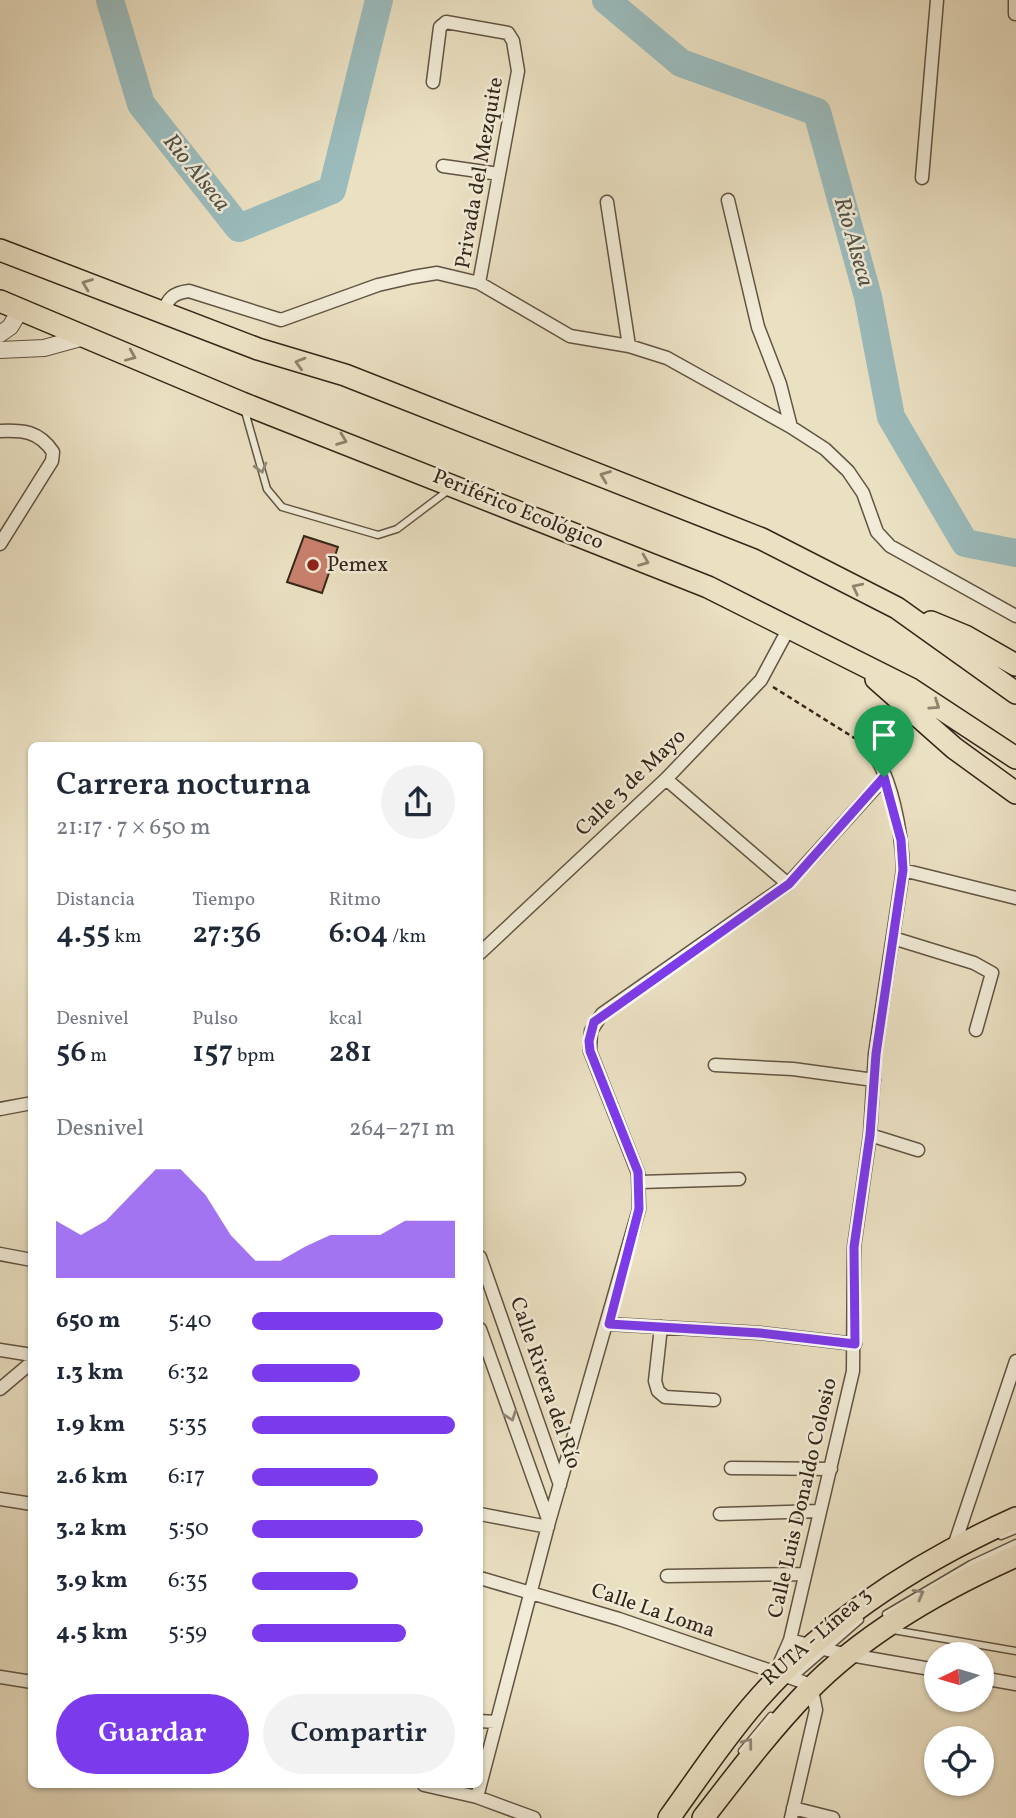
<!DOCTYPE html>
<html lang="es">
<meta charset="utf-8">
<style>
:root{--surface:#fff;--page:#f2f2f3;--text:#1f2937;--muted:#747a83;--accent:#7c3aed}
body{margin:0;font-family:Vollkorn,serif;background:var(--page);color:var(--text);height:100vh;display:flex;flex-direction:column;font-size:26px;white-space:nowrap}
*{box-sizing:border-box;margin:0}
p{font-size:23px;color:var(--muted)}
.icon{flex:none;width:38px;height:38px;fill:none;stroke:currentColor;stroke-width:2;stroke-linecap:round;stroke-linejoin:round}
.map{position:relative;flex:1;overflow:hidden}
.details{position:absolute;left:28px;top:742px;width:455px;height:1046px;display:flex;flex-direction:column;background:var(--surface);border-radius:10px;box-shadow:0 2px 5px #0004}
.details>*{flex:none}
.needle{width:46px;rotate:265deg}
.controls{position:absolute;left:924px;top:1642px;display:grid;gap:14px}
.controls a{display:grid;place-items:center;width:70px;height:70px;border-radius:50%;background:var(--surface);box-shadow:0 2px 5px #0004;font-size:35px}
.pin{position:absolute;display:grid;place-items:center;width:60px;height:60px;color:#fff;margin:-72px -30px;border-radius:50% 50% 50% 0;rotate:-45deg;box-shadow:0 0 7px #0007}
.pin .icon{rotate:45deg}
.round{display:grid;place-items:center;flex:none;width:74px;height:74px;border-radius:37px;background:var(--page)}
.headline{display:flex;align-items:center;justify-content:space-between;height:119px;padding:0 28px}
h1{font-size:32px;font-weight:600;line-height:52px}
.figures{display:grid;grid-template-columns:repeat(3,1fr);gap:10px;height:119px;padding:7px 28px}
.figures div{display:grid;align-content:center}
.figures b{font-size:30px;font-weight:600}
.figures small{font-size:19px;font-weight:400}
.figures p{font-size:19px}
.chart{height:196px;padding:14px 28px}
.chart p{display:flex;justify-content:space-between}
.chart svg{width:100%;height:126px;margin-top:7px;fill:var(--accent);opacity:.7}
.primary-button{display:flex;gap:14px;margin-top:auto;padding:14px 28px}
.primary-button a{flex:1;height:80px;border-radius:42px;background:var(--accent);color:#fff;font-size:28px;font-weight:600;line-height:80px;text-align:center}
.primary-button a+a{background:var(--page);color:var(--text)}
ul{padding:0 28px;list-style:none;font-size:23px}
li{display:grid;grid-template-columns:112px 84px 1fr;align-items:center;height:52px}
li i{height:18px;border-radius:9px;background:var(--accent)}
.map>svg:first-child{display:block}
</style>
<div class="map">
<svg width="1016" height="1818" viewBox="0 0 1016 1818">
<rect width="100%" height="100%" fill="#eae0c2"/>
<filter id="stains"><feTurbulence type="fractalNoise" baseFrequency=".00286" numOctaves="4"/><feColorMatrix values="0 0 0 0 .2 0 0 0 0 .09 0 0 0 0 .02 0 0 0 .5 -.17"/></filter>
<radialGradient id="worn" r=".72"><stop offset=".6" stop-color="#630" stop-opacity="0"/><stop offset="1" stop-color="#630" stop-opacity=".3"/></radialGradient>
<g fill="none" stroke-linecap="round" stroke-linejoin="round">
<path stroke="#9bbbbc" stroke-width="28" d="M110,0L141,104L239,228L332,190L379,0
M606,0L681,63L817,112L868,297L891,417L965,543L1016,553"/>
</g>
<path fill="#c8806d" stroke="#342618" stroke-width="2" d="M304,536L338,547L322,593L287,582Z"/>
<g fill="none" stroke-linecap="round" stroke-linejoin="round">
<g stroke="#625442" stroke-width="9">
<path id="service" d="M244,408L267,489L282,507L378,535L397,529L450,489
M1001,1536L1016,1530
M886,1614L971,1564L1016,1543
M893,1630L1016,1651
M792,1679L860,1620
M742,1751L771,1716"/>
</g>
<g stroke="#625442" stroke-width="15">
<path id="minor" d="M1015,14V0
M433,82L440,27L446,22L508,33L513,41L518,71L479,283
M443,166L499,174
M922,178L937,0
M728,200L758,327L780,384L791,427
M607,202L629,346
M163,313C168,298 173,293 189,291L281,320L378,285L413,277L437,273L479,283L570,336L629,346L667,358L791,427L825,449L848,471L863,493L877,532L890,546L1016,616
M0,431C23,430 39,431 53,452L52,461L0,544
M666,779L788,884
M903,870L1016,898
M893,938L974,963L992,973L976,1030
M480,953L666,779L761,680L790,626
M715,1065L793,1069L874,1080
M0,1109L32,1103
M870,1135L918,1150
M640,1182L739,1179
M0,1254L32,1260
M480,1257L560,1485
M609,1324L760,1333L855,1344
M661,1327L655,1381L658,1391L665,1397L714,1400
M480,1329L549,1522
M0,1350L32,1355
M0,1389L32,1362
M731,1468L831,1469
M0,1499L32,1504
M480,1514L548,1527
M720,1514L820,1511
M954,1546L1016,1361
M667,1576L805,1574
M480,1578L619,1619L803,1682L813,1695L816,1710L791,1818
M790,1640L839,1653L936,1670
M775,1674L790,1640L853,1371L854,1247L870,1135L875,1054L903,870C902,835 892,771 867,746
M0,1677L32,1682
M982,1678L1016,1684
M480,1721L495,1722
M424,1785L477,1797L534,1818
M477,1797L549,1522L639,1209L638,1173L590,1051L591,1031L602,1014L788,884L885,777
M793,1808L833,1818"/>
</g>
<g stroke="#625442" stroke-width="18">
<path id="tertiary" d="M0,334L10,327L21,309
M0,350L44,348L84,337"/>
</g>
<g stroke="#342618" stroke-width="24">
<path id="primary" d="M669,1818C698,1778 726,1735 759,1698C829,1619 920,1561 1016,1518
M703,1818C737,1774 770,1730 809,1690C866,1632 942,1589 1016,1556"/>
</g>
<g stroke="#342618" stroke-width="24">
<path id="trunk" d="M0,250L258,349L345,375L762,539L897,608L1016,693
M0,301L242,403L708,587L911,689L1016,758
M931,622L965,636L1016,665
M876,679L954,748L1016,793"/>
</g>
<path stroke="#342618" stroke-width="2.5" stroke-dasharray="5 3.5" stroke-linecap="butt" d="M773,687L856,739"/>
<use href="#service" stroke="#f1ebd7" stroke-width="6"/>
<use href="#minor" stroke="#f1ebd7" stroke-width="12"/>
<use href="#tertiary" stroke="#f1ebd7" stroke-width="16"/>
<use href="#primary" stroke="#eae0c2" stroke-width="21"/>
<use href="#trunk" stroke="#eae0c2" stroke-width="21"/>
</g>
<defs><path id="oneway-chevron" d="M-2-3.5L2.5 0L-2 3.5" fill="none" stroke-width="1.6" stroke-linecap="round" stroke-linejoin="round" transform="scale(1.75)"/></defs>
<g stroke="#8f836d">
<use href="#oneway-chevron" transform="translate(87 284) rotate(-159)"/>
<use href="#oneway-chevron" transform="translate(131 356) rotate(23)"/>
<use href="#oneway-chevron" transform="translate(300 363) rotate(-164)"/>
<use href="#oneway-chevron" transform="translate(342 440) rotate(21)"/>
<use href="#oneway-chevron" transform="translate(605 476) rotate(-159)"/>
<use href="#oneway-chevron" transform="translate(644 561) rotate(22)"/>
<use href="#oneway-chevron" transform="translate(857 588) rotate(-153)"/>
<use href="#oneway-chevron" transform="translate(935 705) rotate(34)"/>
</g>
<g stroke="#928878">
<use href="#oneway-chevron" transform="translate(261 468) rotate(74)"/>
<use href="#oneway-chevron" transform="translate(511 1416) rotate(70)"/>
<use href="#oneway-chevron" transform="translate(919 1594) rotate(-29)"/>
<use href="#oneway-chevron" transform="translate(748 1743) rotate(-53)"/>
</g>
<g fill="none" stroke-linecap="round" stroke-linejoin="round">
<g stroke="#fff" stroke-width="14">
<path id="route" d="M884,777L901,840L903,870L876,1054L870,1135L854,1247L855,1344L760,1333L609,1324L639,1209L638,1172L590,1051L589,1041L594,1022L789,884Z"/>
</g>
<use href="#route" stroke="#7c3aed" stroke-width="9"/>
</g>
<circle fill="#8f2418" stroke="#f1ebd7" stroke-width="2.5" cx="313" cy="565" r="7"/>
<g text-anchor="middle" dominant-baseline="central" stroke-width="5" stroke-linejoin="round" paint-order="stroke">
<g font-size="21" fill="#342618" stroke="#f1ebd7">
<text transform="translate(480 173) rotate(-80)">Privada del Mezquite</text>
<text transform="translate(518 510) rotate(22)">Periférico Ecológico</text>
<text transform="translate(631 783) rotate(-44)">Calle 3 de Mayo</text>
<text transform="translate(545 1383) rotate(71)">Calle Rivera del Río</text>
<text transform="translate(803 1498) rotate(-77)">Calle Luis Donaldo Colosio</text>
<text transform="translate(653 1611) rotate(19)">Calle La Loma</text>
<text transform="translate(817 1637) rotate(-41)">RUTA - Línea 3</text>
</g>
<g font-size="21" fill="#342618" stroke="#f1ebd7" text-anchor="start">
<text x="327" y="565">Pemex</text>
</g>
<g font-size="23" font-style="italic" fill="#535349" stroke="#f1ebd7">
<text transform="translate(196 173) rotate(51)">Rio Alseca</text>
<text transform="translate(853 242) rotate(74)">Rio Alseca</text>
</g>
</g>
<rect width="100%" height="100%" filter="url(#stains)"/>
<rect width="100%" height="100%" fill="url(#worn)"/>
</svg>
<div class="controls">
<a><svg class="needle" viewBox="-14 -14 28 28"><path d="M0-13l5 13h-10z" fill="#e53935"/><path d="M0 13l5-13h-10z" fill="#747a83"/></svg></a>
<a><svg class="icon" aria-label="locate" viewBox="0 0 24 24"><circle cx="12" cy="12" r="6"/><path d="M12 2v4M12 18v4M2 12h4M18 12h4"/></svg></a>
</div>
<div class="pin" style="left:884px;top:777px;background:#1e9e55"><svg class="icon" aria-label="arrive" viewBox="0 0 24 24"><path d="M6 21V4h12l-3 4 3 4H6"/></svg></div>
<section class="details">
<div class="headline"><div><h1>Carrera nocturna</h1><p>21:17 · 7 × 650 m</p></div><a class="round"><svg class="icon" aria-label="share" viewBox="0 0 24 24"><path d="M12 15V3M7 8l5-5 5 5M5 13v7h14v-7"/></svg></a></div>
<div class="figures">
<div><p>Distancia</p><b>4.55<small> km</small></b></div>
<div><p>Tiempo</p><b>27:36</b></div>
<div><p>Ritmo</p><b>6:04<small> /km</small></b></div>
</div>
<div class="figures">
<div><p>Desnivel</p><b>56<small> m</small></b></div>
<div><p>Pulso</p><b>157<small> bpm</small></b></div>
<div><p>kcal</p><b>281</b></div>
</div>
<div class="chart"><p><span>Desnivel</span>264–271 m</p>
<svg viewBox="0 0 160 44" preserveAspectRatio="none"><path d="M0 44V24L10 29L20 24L30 15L40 6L50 6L60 15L70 29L80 38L90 38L100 33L110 29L120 29L130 29L140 24L150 24L160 24V44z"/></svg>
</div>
<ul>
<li><b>650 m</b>5:40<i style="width:94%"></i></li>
<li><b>1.3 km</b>6:32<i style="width:53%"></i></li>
<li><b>1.9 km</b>5:35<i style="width:100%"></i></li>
<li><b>2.6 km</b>6:17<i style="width:62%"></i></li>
<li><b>3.2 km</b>5:50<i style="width:84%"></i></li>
<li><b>3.9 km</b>6:35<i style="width:52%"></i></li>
<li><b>4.5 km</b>5:59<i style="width:76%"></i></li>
</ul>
<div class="primary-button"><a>Guardar</a><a>Compartir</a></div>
</section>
</div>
